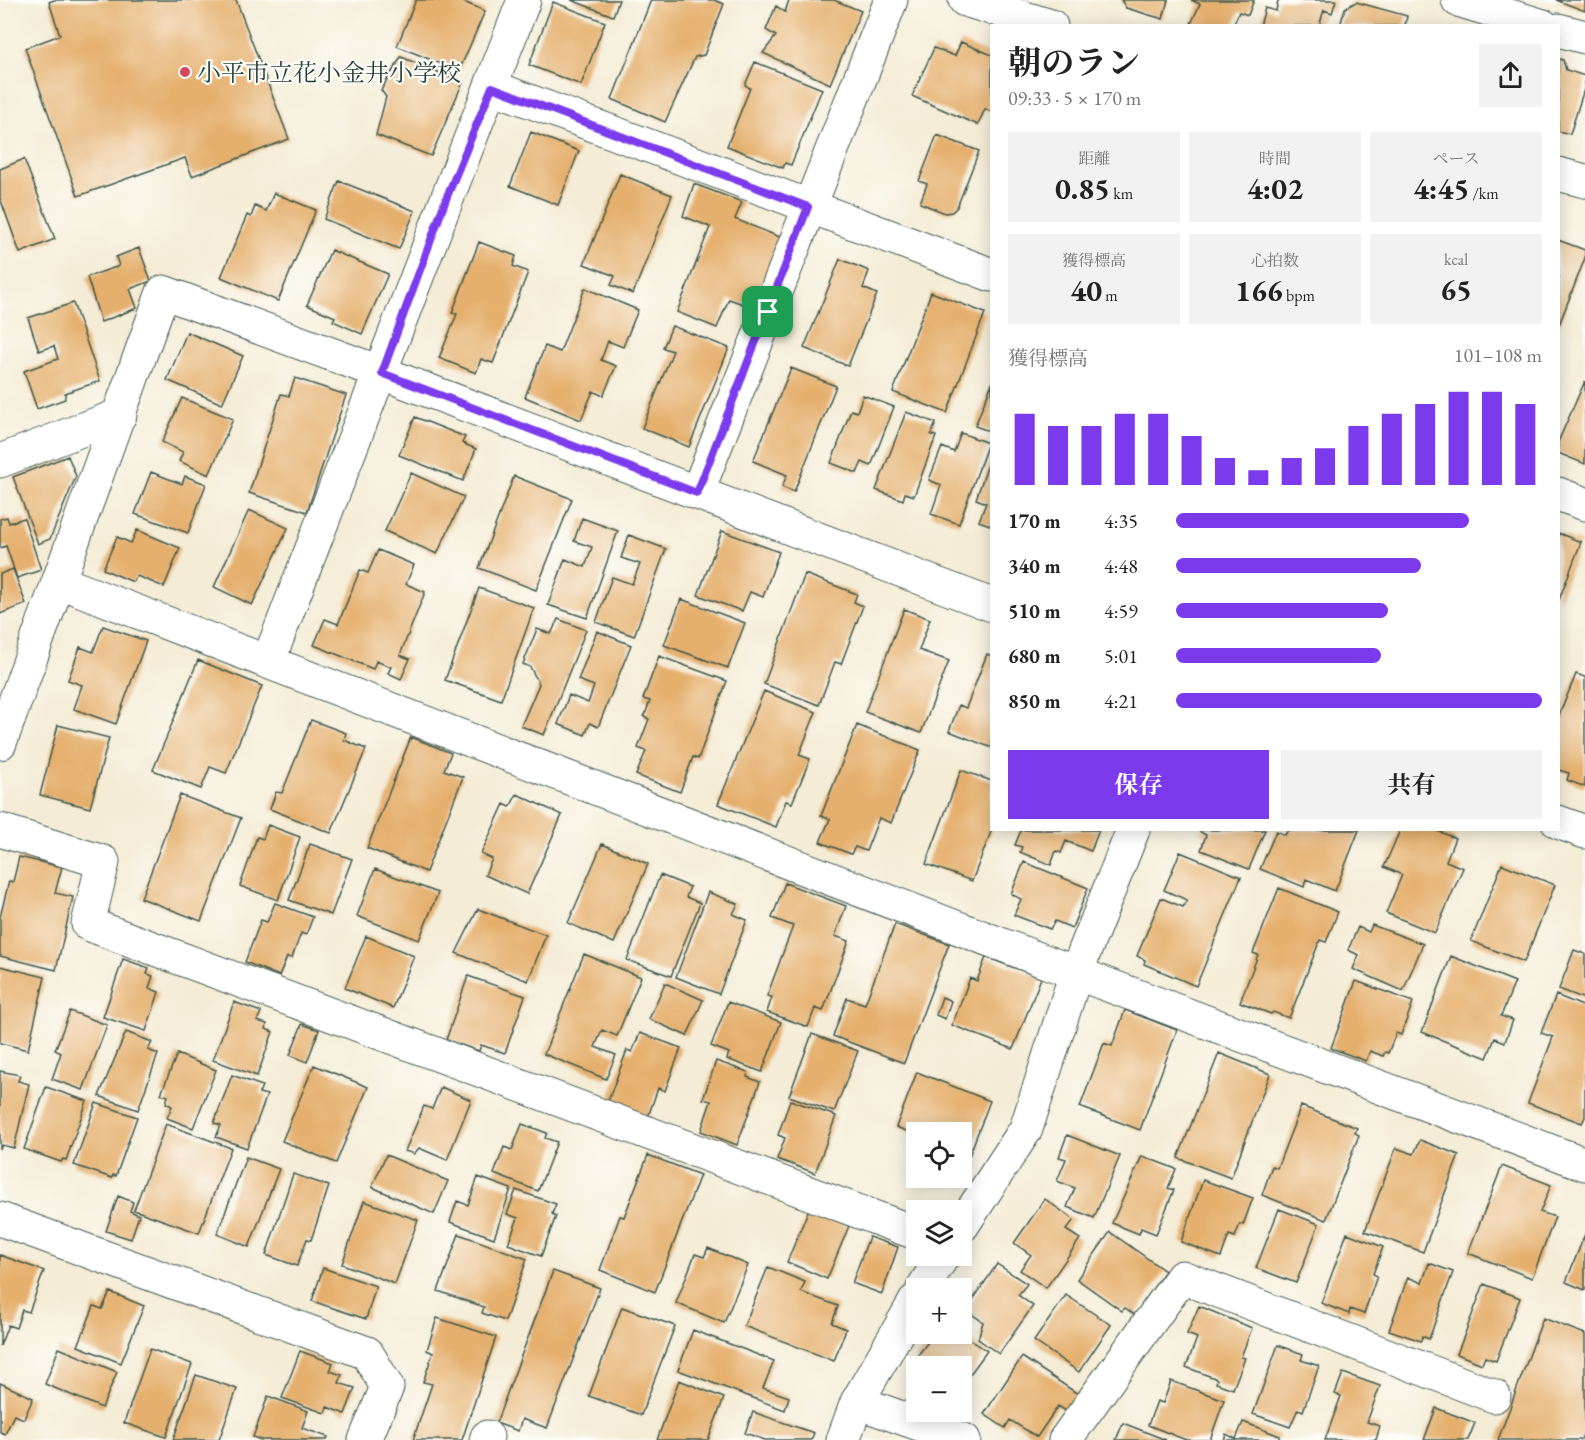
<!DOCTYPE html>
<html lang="ja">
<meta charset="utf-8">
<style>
:root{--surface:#fff;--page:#f2f2f2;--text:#222;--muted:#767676;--accent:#7c3aed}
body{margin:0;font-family:"EB Garamond","Noto Serif JP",serif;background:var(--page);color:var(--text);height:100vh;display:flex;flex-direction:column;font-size:22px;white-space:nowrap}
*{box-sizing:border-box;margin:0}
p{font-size:20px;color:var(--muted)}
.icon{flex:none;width:33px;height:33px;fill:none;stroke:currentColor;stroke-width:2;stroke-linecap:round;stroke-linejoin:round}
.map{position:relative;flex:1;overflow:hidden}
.details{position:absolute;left:990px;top:24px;width:570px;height:807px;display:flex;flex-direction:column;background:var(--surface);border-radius:0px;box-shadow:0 3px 15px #0003}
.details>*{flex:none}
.buttons{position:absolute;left:906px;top:1122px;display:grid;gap:12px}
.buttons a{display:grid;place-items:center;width:66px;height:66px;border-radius:0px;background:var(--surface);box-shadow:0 3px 15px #0003;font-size:30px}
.pin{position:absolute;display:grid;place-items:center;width:51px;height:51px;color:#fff;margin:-26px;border-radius:12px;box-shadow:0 3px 9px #0006}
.round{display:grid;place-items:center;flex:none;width:63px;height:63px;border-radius:0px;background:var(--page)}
.headline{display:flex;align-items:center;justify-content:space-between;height:102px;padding:0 18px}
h1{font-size:33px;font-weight:700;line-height:45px}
.metrics{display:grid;grid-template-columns:repeat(3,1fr);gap:9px;height:102px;padding:6px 18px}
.metrics div{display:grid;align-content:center;border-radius:0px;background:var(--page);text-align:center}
.metrics b{font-size:30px;font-weight:700}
.metrics small{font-size:16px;font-weight:400}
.metrics p{font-size:16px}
.chart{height:168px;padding:12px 18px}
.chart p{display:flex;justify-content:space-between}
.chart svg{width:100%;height:108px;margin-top:6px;stroke:var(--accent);stroke-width:6}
.button{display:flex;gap:12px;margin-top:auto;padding:12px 18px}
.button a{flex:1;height:69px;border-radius:0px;background:var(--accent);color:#fff;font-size:24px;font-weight:700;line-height:69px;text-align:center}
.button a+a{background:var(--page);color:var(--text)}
ul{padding:0 18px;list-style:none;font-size:20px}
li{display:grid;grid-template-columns:96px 72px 1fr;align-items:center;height:45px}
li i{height:15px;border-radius:8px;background:var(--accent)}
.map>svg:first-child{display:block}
</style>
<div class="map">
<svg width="1585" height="1440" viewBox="0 0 1585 1440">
<rect width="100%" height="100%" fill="#fdfcf7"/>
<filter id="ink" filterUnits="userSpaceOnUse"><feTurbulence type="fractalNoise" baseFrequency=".0167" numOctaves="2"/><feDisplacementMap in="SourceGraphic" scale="12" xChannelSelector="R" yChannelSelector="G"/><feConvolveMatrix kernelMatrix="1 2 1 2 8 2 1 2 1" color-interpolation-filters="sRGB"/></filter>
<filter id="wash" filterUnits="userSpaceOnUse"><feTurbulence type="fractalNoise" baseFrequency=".008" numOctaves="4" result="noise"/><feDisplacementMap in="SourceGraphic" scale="24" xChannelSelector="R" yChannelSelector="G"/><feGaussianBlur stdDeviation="1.35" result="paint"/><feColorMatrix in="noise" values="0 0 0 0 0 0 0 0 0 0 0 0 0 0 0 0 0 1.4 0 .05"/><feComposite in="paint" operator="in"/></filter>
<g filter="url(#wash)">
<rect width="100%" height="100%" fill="#f4ecd6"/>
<g id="blocks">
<path fill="#e5b06e" d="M54,0H236L289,139L192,176L185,158L78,196L25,48L60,35L49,2Z
M416,0H459L485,11L459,71L397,46Z
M571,0H619L613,16Z
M651,0H714L724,4L704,55L695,57L665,122L612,99Z
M789,0H834L861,11L830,84L763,53L776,36L766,30L776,6L785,12Z
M1121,0H1168L1163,19L1126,8Z
M1191,0H1254L1248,15L1239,12L1233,26H1190L1200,4Z
M1278,0H1336L1332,13L1324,10L1319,26H1260L1265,8L1276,11Z
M1556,0H1585V11Z
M553,2L605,22L581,85L529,65Z
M1356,2L1407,16L1405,26H1340L1345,8Z
M961,42L992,55V112L985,109L978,125L912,96L934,48L955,56Z
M401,57L463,82L431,156L376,135L386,97L381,90Z
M1558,59L1563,60L1566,70L1585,76V86L1570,134L1558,131Z
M755,62L822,89L791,165L785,163L783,168L727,146L750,88L745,85Z
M531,132L579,151L558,205L510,186Z
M937,135L979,151L957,207L952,212L945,213L920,203L927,184L919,181Z
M24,159L55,239L20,253L0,198V169Z
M620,174L672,195L633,294L611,285L615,276L584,264Z
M339,181L415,211L399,249L324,219Z
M694,184L742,202L735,219L782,238L754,308L729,299L717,328L677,312L710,227L683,216Z
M274,193L316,210L278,301L221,277L247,215L251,217L255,206L266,211Z
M1558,240L1585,250V258L1559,325Z
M479,242L516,256L513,266L528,272L493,363L481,359L476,373L439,358L457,314L452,313Z
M139,248L151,281L130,289L137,308L101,322L87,277L119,266L116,257Z
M331,250L388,274L362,334L333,321L335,317L307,305Z
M840,259L869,271L863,288L877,294L848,366L804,348Z
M585,288L638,310L623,347L608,341L601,360L616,366L603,396L593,391L581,420L525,397L545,346L560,352Z
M931,292L985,313L947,413L893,392Z
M73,303L100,381L65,393V399L37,409L24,371L58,359L54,346L39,351L28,318Z
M672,326L729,348L689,447L642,428L673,351L663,348Z
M187,332L243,356L222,404L167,380Z
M791,368L836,386L794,492L782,487L787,475L753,461Z
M295,378L346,395L307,512L249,493L281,394L289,396Z
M1585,381V464L1558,453V442Z
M992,383V432L975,426Z
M863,395L894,407L871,466L862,462L857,473L831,463L851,410L857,412Z
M182,398L233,419L209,475L179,461L183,452L162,442Z
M906,412L936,423L931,435L936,436L914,496L905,493L903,500L876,490Z
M415,417L465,437L462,443L476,449L463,481L399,455Z
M961,433L988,443L959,524L931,514L941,485L929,480L942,447L954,452Z
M68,456L76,476L50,539L38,544L13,477Z
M991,456H992V526L979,521L986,503L976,499Z
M151,472L182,484L185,476L206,484L188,533L135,514Z
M411,473L464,497L437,554L385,531Z
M514,476L572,499L536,590L479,568Z
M249,510L288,528L252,605L214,587Z
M7,517L9,523L24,518L41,570L17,578L6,546L0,548V519Z
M582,518L618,531L587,618L548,605L565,559L585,567L592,547L574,541Z
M137,530L180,548L164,587L137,576L133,582L103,569L117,537L131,543Z
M722,531L779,552L763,597L750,592L742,611L698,595Z
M1558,533L1581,542L1559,600H1558Z
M629,535L666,549L634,636L596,622L612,577L632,584L640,564L621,558Z
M378,550L414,565L406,584L425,592L400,655L410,659L401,679L388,673L391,667L376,661L373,669L314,645L325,619L338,624L360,570L368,573Z
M13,569L26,604L0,614V574Z
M805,574L857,594L854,602L863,606L841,664L835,662L819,705L764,684Z
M479,588L534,608L501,700L445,680Z
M681,599L745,623L728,668L664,645Z
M904,609L930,619L919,650L949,661L921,733L865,712Z
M558,619L586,630L544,735L521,726L539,684L530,667L523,664L537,629L551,634Z
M103,626L146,641L116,724L74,709L82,685L68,680L80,647L93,652Z
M597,631L631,645L598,727L590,723L585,735L558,724L569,695L588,703L594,686L578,680Z
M987,654L992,656V748L949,731L959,705L966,708Z
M659,656L727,681L698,759L693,757L680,792L636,775L646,751L638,748L649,719L644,717L650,701L643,699Z
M198,660L262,686L226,773L210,767L201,789L153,770Z
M1576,674L1585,677V787L1567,780L1569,773L1558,770V718Z
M764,691L816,712L799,755L810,759L792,803L786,801L776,827L718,804Z
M311,720L346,733L344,740L366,749L331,833L270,809L276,792L282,793Z
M58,725L109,738L90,808L40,795Z
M857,725L920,750L891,823L879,818L866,851L855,847L851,854L820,842L830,819L821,816Z
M411,737L451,753L444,770L463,777L426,872L367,848Z
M961,770L992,781V829L972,881L926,864Z
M517,794L562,815L527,894L485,875L492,859L481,854L504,804L510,807Z
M180,795L241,818L201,921L141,898Z
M268,825L300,837L278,900L240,886L257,837L263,839Z
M1021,830H1099L1091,851L1066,841L1061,853L1056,851L1051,865L1020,852L1022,847L1015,845Z
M1197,830H1265L1249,869L1201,850L1206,835Z
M1288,830H1359L1335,891L1306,879L1304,887L1260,869L1276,831L1285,835Z
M1400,830H1435L1455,838L1446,861L1463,868L1435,933L1386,913L1402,875L1384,867Z
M310,844L352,859L331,915L289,900Z
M602,844L648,864L614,943L568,923Z
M1180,852L1241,877L1196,986L1144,964L1145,960L1137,956L1161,898L1183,907L1187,900L1164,890Z
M19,857L62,867L55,893L73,897L56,970L0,956V917L9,881L13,882Z
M1024,862L1088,888L1072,928L1055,921L1050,929L1014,915L1021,899L1011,894Z
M1502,864L1555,885L1524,962L1471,941Z
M375,869L438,893L419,940L357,916Z
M660,875L690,887L686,897L700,903L671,976L627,960Z
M785,883L846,906L835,936L849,941L823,1011L815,1008L808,1027L767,1012L772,997L767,996L793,926L772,918Z
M1279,888L1338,912L1326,942L1320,940L1289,1018L1273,1012L1271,1014L1240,1002L1258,955L1253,953Z
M708,892L738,904L733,914L747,920L719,994L676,977Z
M275,903L313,917L306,935L301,933L292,958L287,957L279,976L245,962L261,920L267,922Z
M478,909L546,935L528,981L456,953Z
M895,924L949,944L904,1063L833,1036L847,998L865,1004Z
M1372,925L1423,944L1403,991L1353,969L1359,955L1348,950L1358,927L1369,932Z
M366,936L414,956L393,1008L345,988Z
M1574,950L1585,954V999L1559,989Z
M584,954L641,977L617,1036L602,1030L595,1047L616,1055L606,1079L544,1054Z
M1451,956L1515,982L1501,1016L1513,1020L1505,1042L1495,1038L1487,1058L1422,1032Z
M986,957L1041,978L1013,1049L952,1025L970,978L977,981Z
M123,959L149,968L147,974L153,976L149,988L159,992L146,1031L103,1017Z
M0,966L45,977L28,1050L0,1043Z
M468,976L525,996L505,1053L481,1045L479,1051L446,1040Z
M1356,981L1413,1002L1401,1035L1396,1033L1388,1053L1385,1052L1383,1056L1370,1051L1366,1061L1331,1048Z
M665,983L703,1000L687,1036L649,1019Z
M1556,995L1585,1007V1117L1582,1123L1528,1103L1553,1037L1541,1033Z
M942,997L951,1001L945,1019L936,1015Z
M234,1002L261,1012L257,1021L267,1024L266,1029L273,1032L257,1076L213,1060Z
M728,1002L781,1022L762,1072L727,1059L729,1053L711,1046Z
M1125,1010L1177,1030L1140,1130L1080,1107L1104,1043L1112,1046Z
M70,1011L107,1025L83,1090L52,1079L61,1053L55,1050Z
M302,1024L319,1030L307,1062L290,1055Z
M126,1032L152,1042L148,1050L158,1054L138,1110L99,1096Z
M640,1033L681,1048L665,1091L658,1088L648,1117L608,1101L627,1050L632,1052Z
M812,1034L858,1051L834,1112L789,1096Z
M1219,1053L1270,1074L1231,1178L1178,1158Z
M177,1054L216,1070L193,1128L167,1118L172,1106L166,1103L168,1096L161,1094Z
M716,1061L748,1072L747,1077L760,1082L737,1145L701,1131L711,1101L703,1099Z
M314,1065L368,1087L336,1163L282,1141Z
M0,1071L20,1075L18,1081L29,1084L14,1148L2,1145L0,1149Z
M917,1072L990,1101L969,1156L962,1153V1132H916V1135L896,1127Z
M232,1075L262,1086L259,1093L267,1095L247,1148L216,1137L221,1125L214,1123Z
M46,1087L87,1101L66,1160L63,1159L61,1162L24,1149Z
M441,1087L471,1100L447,1160L419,1148L414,1154L405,1151L424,1106L432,1109Z
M790,1100L836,1116L815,1173L777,1159L785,1138L778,1135Z
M96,1103L137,1117L116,1176L113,1175L112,1178L74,1165Z
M1301,1106L1357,1128L1355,1133L1359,1135L1326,1220L1262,1195L1272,1166L1277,1168Z
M166,1124L231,1148L199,1233L134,1210Z
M522,1124L547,1133L545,1138L557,1142L538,1191L494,1174L504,1147L512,1150Z
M1067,1135L1120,1156L1094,1218L1067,1207L1075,1188L1057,1181L1066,1159L1059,1157Z
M1420,1140L1459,1155L1423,1252L1365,1231L1396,1148L1414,1154Z
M386,1155L448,1181L434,1214L372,1187Z
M648,1155L700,1175L655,1292L600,1270L620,1216L624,1217Z
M1142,1156L1176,1169L1168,1188L1174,1190L1156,1234L1141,1228L1139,1234L1112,1223Z
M246,1157L279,1169L249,1247L217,1234Z
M1502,1166L1551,1185L1540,1212L1555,1217L1532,1278L1468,1253Z
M293,1174L329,1186L311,1240L307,1239L297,1266L266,1255Z
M478,1177L511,1189L494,1238L450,1222L457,1201L468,1205Z
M1203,1180L1253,1198L1243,1225L1240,1224L1235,1237L1229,1235L1221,1257L1181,1242Z
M516,1190L556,1204L552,1214L556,1216L541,1256L508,1244L518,1218L507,1214Z
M118,1196L133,1202L130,1211L139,1215L131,1239L106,1231Z
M1045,1199L1074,1220L1066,1230L1080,1239L1046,1288L1020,1270L1031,1255L1014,1243Z
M364,1201L418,1220L395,1284L342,1264Z
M809,1209L849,1226L827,1279L787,1262Z
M1279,1209L1319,1224L1296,1283L1256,1268Z
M1110,1232L1165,1271L1135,1315L1125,1308L1122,1311L1077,1279Z
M1347,1233L1383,1247L1373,1274L1377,1276L1364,1314L1350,1309L1349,1314L1321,1303Z
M459,1234L527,1259L505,1321L482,1313L484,1307L438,1291Z
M1585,1234V1290L1566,1282Z
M869,1237L898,1247L882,1294L852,1283Z
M708,1248L748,1265L724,1323L676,1303L695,1254L704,1257Z
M0,1255L44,1271L29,1312L22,1310L16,1328L8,1325L0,1346Z
M1429,1263L1453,1272L1429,1339L1422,1336L1421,1341L1389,1330L1408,1277L1422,1283Z
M997,1264L1027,1284L1018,1295L1033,1306L999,1354L978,1339L983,1322L966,1310Z
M768,1267L805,1282L801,1292L838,1306L832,1323L846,1329L834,1361L744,1326Z
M323,1268L376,1286L366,1319L312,1301Z
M553,1271L600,1288L547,1428L522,1419L518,1431L496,1423Z
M1484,1284L1520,1298L1496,1361L1485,1357L1482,1364L1457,1354Z
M110,1292L144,1306L121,1363L78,1346L94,1306L102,1309Z
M1066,1295L1111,1325L1079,1372L1034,1341Z
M1199,1306L1252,1328L1241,1357L1245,1358L1233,1389L1216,1383L1217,1379L1186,1367L1197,1338L1187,1334Z
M622,1307L675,1326L641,1415L589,1396Z
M437,1318L496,1337L462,1440H413L432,1384L423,1382L433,1353L427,1350Z
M1543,1318L1585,1334V1429L1581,1440H1498Z
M693,1330L774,1361L763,1388L789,1397L785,1410L678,1370Z
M934,1334H962L987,1351L962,1385V1366H925L915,1359Z
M1278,1345L1303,1354L1301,1360L1319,1366L1303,1411L1298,1409L1290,1427L1253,1414Z
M59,1348L117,1372L102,1408L45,1384Z
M150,1349L192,1364L166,1437L124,1423Z
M300,1351L333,1363L330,1371L342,1375L339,1383L355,1388L345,1414L327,1407L325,1413L282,1398Z
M1022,1357L1078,1394L1066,1411L1058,1406L1037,1437L1010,1420L1005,1428L984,1414Z
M1343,1373L1380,1386L1367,1422L1380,1426L1376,1440H1325L1341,1396L1335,1394Z
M196,1375L237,1389L219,1440H173Z
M679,1380L724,1398L708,1440H657Z
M1171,1381L1224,1400L1210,1440H1186L1148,1425L1157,1401L1163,1403Z
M0,1383L33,1398L24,1419L14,1415L5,1434L0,1432Z
M268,1396L308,1411L302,1428L328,1437L327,1440H261L253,1437Z
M1436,1408L1475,1423L1468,1440H1424Z
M753,1412L814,1433L811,1440H765L745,1433Z
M1243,1422L1280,1436L1278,1440H1224L1226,1434L1236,1439Z
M1123,1423L1166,1440H1116Z"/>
</g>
</g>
<g filter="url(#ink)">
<use href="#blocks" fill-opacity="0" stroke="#3f574c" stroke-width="1.5"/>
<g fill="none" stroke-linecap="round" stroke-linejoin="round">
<g stroke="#3f574c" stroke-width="35">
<path id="minor" d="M965,0L1051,26
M1458,0L1543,26
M1558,30L1585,37
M492,87L992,275
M1558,174L1585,181
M0,461L120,415
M697,493L891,0
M1558,494L1585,504
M60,582L1044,961L1585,1164
M268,662L524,0
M0,743L163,292L382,373L992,605
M1558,822L1585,832
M0,830L103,862L88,924L916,1233
M0,1219L367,1353L387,1387L365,1440
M962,1226L1026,1129L1076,973L1133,830
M923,1288L943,1256
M857,1402L964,1440
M486,1440L487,1437
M843,1440L857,1402L916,1300
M1065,1440L1182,1277L1494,1396"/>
</g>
<use href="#minor" stroke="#fff" stroke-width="33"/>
</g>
</g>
<g fill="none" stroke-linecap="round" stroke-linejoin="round" filter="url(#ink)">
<g stroke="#fff" stroke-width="12">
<path id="route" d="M492,87L808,207L697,493L382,373L446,199Z"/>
</g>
<use href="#route" stroke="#7c3aed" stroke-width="8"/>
</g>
<circle fill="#d1495b" stroke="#fdfcf7" stroke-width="2" cx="185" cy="72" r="6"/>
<g text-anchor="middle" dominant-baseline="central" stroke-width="4.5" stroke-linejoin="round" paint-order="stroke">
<g font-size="24" fill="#1f3d34" stroke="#fdfcf7" text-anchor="start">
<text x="197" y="72">小平市立花小金井小学校</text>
</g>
</g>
</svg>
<div class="buttons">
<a><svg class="icon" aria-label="locate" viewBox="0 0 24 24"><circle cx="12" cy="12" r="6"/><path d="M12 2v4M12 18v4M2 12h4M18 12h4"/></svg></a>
<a><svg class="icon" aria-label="layers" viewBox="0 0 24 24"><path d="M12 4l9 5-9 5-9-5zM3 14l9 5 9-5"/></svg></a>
<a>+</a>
<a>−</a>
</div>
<div class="pin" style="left:768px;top:312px;background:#1e9e55"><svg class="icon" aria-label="arrive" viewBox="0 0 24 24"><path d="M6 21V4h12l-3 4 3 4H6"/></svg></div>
<section class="details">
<div class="headline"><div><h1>朝のラン</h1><p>09:33 · 5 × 170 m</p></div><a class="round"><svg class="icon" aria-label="share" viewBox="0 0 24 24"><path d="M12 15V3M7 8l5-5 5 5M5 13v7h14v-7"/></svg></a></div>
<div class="metrics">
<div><p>距離</p><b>0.85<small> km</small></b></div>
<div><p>時間</p><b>4:02</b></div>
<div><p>ペース</p><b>4:45<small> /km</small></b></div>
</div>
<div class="metrics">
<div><p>獲得標高</p><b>40<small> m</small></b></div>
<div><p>心拍数</p><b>166<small> bpm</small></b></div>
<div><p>kcal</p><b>65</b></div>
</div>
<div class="chart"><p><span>獲得標高</span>101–108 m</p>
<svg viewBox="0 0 160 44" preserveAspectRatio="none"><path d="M5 44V15M15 44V20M25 44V20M35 44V15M45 44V15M55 44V24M65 44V33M75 44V38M85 44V33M95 44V29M105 44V20M115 44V15M125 44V11M135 44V6M145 44V6M155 44V11"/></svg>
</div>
<ul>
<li><b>170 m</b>4:35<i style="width:80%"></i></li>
<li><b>340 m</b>4:48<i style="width:67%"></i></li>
<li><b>510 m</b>4:59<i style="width:58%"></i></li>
<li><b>680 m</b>5:01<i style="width:56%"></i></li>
<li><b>850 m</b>4:21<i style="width:100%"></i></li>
</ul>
<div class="button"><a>保存</a><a>共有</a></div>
</section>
</div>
